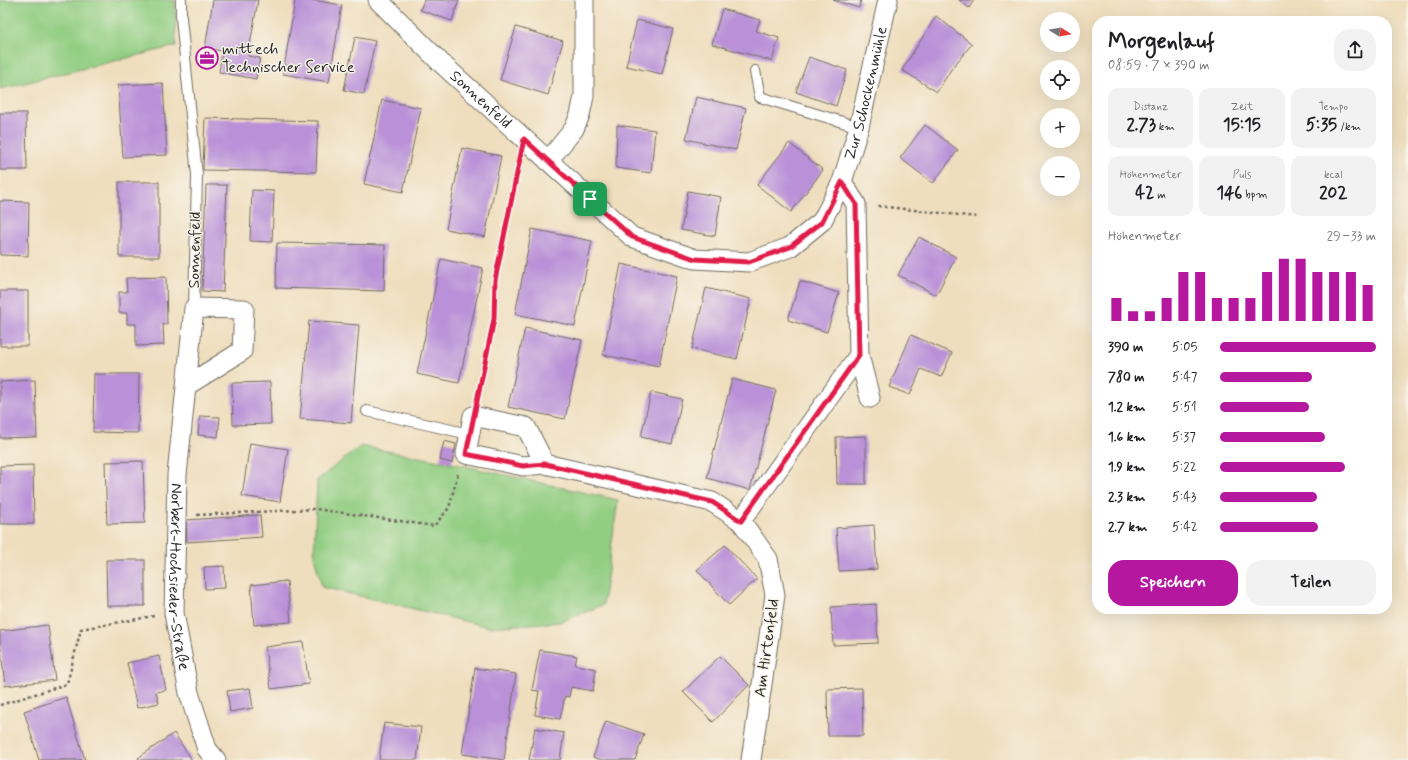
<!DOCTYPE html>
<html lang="de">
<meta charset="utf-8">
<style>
:root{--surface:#fff;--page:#f2f2f2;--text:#202124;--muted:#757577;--accent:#b5179e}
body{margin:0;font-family:Mynerve,sans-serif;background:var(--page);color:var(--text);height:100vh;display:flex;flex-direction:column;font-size:15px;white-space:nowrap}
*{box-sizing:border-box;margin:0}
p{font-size:13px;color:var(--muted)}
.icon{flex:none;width:22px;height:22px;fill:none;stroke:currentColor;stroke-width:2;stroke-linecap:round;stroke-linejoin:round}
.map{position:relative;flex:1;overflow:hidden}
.sheet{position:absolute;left:1092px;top:16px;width:300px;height:598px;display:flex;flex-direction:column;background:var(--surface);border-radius:16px;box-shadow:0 4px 16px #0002}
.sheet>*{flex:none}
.needle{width:26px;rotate:101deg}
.tools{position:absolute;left:1040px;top:12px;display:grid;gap:8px}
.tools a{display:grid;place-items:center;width:40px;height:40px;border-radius:50%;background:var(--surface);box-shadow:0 4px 16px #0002;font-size:20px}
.pin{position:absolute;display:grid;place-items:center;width:34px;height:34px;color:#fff;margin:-17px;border-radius:8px;box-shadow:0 2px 6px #0006}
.round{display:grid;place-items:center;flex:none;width:42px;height:42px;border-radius:16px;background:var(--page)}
.summary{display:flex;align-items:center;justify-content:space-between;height:68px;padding:0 16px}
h1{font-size:22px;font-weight:700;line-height:30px}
.stats{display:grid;grid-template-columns:repeat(3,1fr);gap:6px;height:68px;padding:4px 16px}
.stats div{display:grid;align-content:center;border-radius:10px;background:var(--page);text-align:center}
.stats b{font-size:17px;font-weight:700}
.stats small{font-size:11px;font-weight:400}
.stats p{font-size:11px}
.chart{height:112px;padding:8px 16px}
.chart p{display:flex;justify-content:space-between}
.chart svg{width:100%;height:72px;margin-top:4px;stroke:var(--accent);stroke-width:6}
.action{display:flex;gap:8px;margin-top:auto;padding:8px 16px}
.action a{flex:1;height:46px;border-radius:16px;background:var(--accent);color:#fff;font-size:16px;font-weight:700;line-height:46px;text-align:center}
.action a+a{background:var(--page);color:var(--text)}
ul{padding:0 16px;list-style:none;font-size:13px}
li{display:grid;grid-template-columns:64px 48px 1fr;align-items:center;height:30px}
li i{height:10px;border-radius:5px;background:var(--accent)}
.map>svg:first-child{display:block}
</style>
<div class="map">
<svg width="1408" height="760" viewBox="0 0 1408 760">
<rect width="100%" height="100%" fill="#f7f3e8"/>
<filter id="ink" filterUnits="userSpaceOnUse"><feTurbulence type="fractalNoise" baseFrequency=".025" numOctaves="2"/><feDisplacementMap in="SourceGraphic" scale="8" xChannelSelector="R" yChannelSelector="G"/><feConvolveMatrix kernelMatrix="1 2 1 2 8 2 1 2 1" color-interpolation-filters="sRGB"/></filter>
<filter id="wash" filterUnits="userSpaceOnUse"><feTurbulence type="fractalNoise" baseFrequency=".012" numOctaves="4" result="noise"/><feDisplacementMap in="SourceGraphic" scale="16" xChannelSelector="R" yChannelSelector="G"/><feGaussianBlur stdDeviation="0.9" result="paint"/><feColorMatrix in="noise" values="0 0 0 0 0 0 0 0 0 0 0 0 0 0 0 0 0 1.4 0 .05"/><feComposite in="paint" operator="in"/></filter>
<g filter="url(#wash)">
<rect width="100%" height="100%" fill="#efdebd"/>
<path fill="#92ce82" stroke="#5e7c56" d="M0,0H175L176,46L0,89Z
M361,446L460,465L618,500L603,605L560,622L489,627L322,587L314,556L317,480Z"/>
<g id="blocks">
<path fill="#ba91d8" d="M213,0H258L248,56L260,58L256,79L219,72L222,51L205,48Z
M295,0H312L342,5L329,82L283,74Z
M424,0H459L452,21L420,10Z
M833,0H861L859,8Z
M959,0H974L969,8Z
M722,9L760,20L756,31L779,38L772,61L712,44Z
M936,16L972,44L952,68L937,92L902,70Z
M637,20L673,29L662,74L626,66Z
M516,27L563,41L548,95L500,80Z
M355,37L375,41L364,94L344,90Z
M809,57L847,70L836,106L796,92Z
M163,83L167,155L123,157L118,85Z
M696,97L746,108L736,150L686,139Z
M382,100L421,108L403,192L364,184Z
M0,113H26L27,170H0Z
M205,118L318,121L316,172L203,170Z
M617,125L655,130L651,173L616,168Z
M925,125L958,150L933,183L900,158Z
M789,143L823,170L791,212L757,185Z
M462,148L501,156L485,237L446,229Z
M119,182H159V257H119Z
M206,185H227L223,292L202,291Z
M252,190L274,191L272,242L250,241Z
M688,191L721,197L715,236L681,230Z
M0,201L29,202L28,256L0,255Z
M532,229L592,241L575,326L515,314Z
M919,237L956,257L936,295L898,275Z
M277,243L385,245L384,291L276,288Z
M441,259L483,268L459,383L417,374Z
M621,264L677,276L659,366L603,355Z
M166,277L167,324H163L164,345L136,346V324H127V313H119V292H127L126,278Z
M800,281L839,293L827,332L788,320Z
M706,288L751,299L737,359L692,349Z
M0,291H28V346H0Z
M309,321L359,325L351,423L300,419Z
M525,328L582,340L565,419L508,407Z
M911,335L952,353L941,377L921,369L910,395L889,387Z
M94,374H139L138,433L93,432Z
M732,379L776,390L750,490L707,478Z
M35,380L37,437L0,438V382Z
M270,382L271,424L233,425L232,383Z
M651,392L682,399L672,444L641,437Z
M200,416L220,417L218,437L198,435Z
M866,436V484H837L836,437Z
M444,441L456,444L452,463L440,460Z
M250,443L288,449L280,502L242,496Z
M143,461L145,523L107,524L105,462Z
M33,465L34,524H0V466Z
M260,515L262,537L187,542L186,520Z
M874,525L877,569L839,571L836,528Z
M725,545L757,579L729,605L697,570Z
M106,560H145V606H107Z
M224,566L225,588L205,589L204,567Z
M287,581L291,622L254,625L251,585Z
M876,604L878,643L833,645L831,607Z
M48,625L55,680L5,686L0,642V631Z
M303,642L309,684L271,689L265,647Z
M540,650L577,656L575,665L596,669L593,691L571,687L569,697L565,696L560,719L535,715L539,691L532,690Z
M159,656L166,690L156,692L159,703L137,708L127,663Z
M720,656L749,685L713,722L683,692Z
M475,668L516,674L504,760L462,754Z
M250,688L253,708L230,712L227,691Z
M862,688L863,736H828L827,689Z
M66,697L85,760H39L24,711Z
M606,721L644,734L635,760H601L593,757Z
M384,723L421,727L417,760H379Z
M535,728L564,733L560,760H529Z
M174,733L192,760H139L138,758Z"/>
</g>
</g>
<g filter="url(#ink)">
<use href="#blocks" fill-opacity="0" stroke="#706a5e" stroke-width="1"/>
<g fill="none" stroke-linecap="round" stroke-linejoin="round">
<g stroke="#706a5e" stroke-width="12">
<path id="lane" d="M181,0V18L197,175L194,308
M755,71L760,97L859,127
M367,411L469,434"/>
</g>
<g stroke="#706a5e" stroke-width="21">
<g id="street">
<path id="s1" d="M378,0L440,62L632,237L695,259L749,262L790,247L822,221L842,182L859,127L888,0"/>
<path d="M548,161L574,129L580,115L584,96V0"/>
<path d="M842,182L856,204L859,355L870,398"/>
<path id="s2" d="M186,386L242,351L244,309L194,308L177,475L174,613L189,693L207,749L216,760"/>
<path d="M545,464L526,427L473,416L466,454L523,466L545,464L712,502L741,521L768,559L775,595L751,760"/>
<path d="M741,521L859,355"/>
</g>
</g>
<path stroke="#706a5e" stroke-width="2.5" stroke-dasharray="3 3" stroke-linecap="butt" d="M878,206L977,217
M477,396L493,319L495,280L519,163
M197,515L316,509L434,526L449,508L458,473
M0,705L67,684L81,629L154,616"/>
<use href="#lane" stroke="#fff" stroke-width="10"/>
<use href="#street" stroke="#fff" stroke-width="19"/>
</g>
</g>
<g fill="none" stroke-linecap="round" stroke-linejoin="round" filter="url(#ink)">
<g stroke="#fff" stroke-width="8">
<path id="route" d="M524,139L632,237L695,259L749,262L790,247L822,222L842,182L856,204L859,355L741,521L712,502L545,464L523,466L466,454L494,319L495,280Z"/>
</g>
<use href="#route" stroke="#e11d48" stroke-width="5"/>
</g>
<defs>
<g id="office-ring" transform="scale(1.15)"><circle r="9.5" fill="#f7f3e8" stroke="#b5179e" stroke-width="1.5"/><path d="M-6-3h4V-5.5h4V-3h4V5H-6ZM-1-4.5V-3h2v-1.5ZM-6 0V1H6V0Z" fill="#b5179e"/></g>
</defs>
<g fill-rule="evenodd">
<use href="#office-ring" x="207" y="58"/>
</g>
<g text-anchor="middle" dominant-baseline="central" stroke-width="3" stroke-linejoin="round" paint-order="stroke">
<g font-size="16" fill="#2b2b2b" stroke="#f7f3e8" text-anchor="start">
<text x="222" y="49">mittech<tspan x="222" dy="18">Technischer Service</tspan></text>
</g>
<g font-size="16" fill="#2b2b2b" stroke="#f7f3e8">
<text stroke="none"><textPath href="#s1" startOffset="689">Zur Schockenmühle</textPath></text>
<text stroke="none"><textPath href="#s1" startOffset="143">Sonnenfeld</textPath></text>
<text transform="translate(195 250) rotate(-89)">Sonnenfeld</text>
<text stroke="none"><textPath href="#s2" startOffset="428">Norbert-Hochsieder-Straße</textPath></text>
<text transform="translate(767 648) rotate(-82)">Am Hirtenfeld</text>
</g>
</g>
</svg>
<div class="tools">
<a><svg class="needle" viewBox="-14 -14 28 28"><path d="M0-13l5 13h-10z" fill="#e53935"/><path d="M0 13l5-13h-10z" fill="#757577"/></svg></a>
<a><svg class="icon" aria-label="locate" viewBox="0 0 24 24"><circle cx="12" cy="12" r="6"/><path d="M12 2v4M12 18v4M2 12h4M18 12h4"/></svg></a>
<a>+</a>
<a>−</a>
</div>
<div class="pin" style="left:590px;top:199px;background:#1e9e55"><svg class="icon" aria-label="arrive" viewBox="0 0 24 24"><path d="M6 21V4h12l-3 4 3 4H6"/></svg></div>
<section class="sheet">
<div class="summary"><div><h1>Morgenlauf</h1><p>08:59 · 7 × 390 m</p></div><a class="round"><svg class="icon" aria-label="share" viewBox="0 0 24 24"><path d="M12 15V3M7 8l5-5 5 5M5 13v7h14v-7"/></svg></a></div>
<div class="stats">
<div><p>Distanz</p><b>2.73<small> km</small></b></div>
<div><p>Zeit</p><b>15:15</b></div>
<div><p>Tempo</p><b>5:35<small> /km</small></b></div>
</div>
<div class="stats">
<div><p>Höhenmeter</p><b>42<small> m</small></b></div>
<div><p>Puls</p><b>146<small> bpm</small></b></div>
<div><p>kcal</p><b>202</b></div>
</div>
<div class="chart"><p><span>Höhenmeter</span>29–33 m</p>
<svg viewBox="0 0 160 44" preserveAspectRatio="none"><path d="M5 44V30M15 44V38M25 44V38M35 44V30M45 44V14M55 44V14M65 44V30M75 44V30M85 44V30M95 44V14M105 44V6M115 44V6M125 44V14M135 44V14M145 44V14M155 44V22"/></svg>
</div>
<ul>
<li><b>390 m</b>5:05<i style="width:100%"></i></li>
<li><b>780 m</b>5:47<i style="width:59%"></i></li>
<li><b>1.2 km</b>5:51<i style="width:57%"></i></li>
<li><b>1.6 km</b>5:37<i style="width:67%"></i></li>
<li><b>1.9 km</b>5:22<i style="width:80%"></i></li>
<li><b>2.3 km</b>5:43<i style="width:62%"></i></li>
<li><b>2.7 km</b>5:42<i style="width:63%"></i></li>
</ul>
<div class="action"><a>Speichern</a><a>Teilen</a></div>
</section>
</div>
